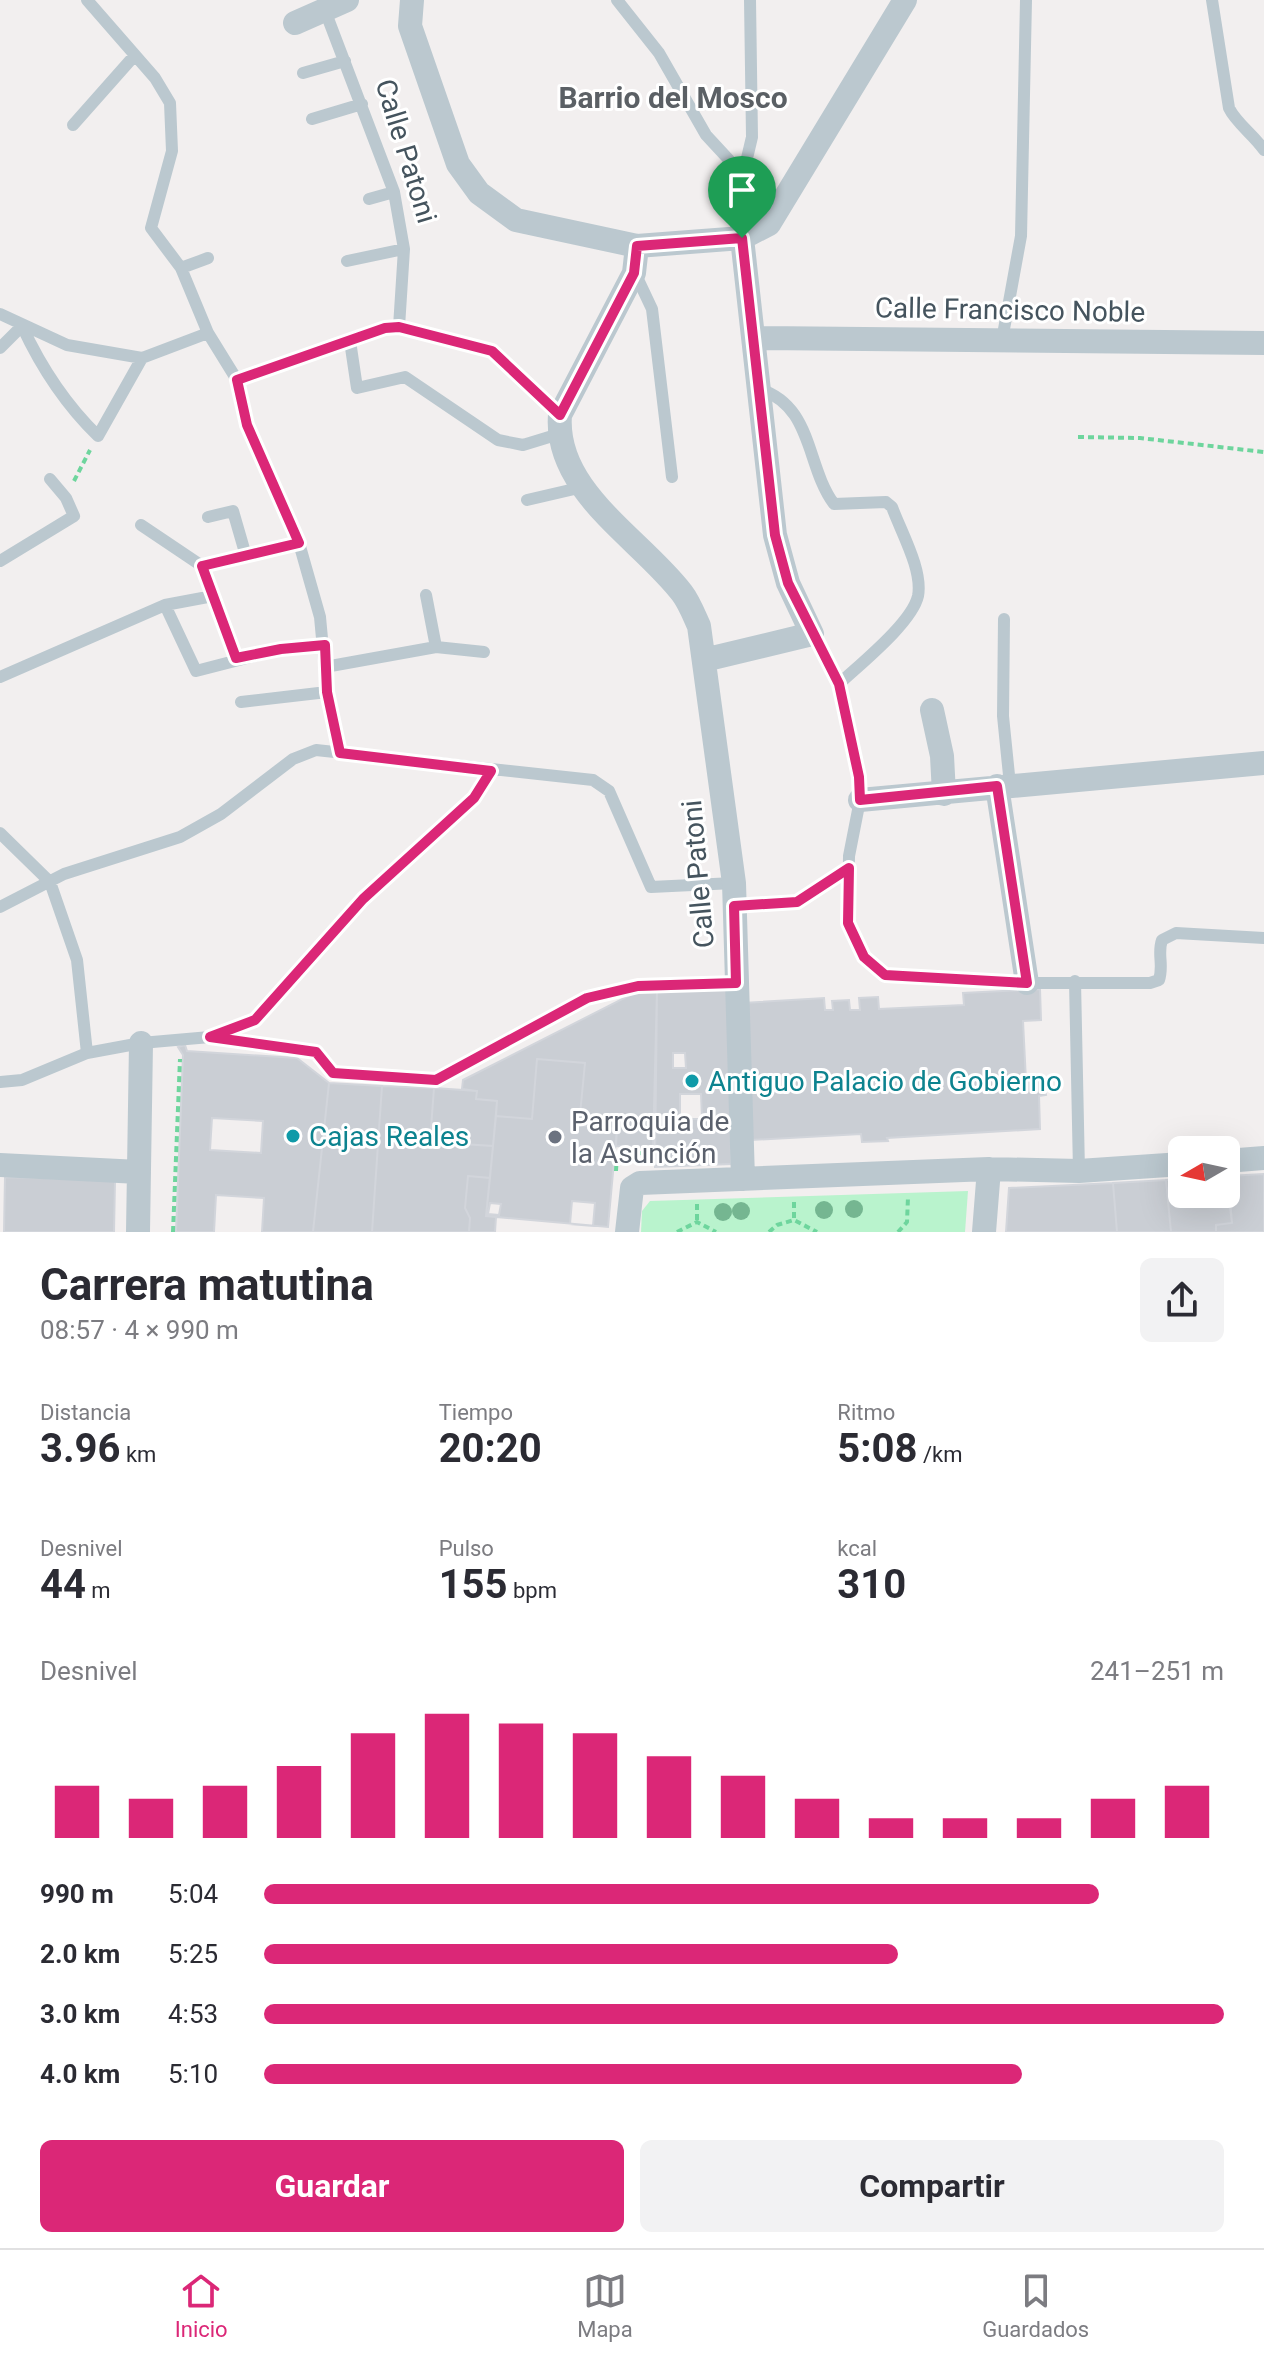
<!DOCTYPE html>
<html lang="es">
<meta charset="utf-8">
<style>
:root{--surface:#fff;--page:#f2f2f3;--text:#2b2b33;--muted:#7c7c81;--line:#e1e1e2;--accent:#db2777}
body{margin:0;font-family:Roboto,sans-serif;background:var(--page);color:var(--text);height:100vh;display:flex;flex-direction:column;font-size:30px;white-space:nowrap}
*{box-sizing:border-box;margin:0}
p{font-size:26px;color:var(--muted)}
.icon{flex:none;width:44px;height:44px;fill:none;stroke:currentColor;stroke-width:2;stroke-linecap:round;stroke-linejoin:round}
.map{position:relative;height:1232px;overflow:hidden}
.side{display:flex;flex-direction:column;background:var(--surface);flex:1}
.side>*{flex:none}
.needle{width:52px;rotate:261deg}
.tools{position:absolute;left:1168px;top:1136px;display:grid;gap:16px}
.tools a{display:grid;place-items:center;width:72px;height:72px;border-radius:12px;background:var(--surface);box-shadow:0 8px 32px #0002;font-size:40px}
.pin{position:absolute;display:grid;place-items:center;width:68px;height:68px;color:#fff;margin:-82px -34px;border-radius:50% 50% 50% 0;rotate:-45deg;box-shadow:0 0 8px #0007}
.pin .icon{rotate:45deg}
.round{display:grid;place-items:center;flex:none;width:84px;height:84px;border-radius:12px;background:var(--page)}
.headline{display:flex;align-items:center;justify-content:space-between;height:136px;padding:0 40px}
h1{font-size:44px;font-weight:700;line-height:60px}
.metrics{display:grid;grid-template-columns:repeat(3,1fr);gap:12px;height:136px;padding:8px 40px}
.metrics div{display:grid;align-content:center}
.metrics b{font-size:40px;font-weight:700}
.metrics small{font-size:22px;font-weight:400}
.metrics p{font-size:22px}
.chart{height:224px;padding:16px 40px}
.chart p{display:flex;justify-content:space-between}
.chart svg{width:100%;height:144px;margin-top:8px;stroke:var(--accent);stroke-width:6}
.cta{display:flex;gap:16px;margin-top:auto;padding:16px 40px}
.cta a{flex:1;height:92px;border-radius:12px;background:var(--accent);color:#fff;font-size:32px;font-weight:700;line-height:92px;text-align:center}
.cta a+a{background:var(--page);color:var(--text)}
ul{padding:0 40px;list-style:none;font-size:26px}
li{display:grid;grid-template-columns:128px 96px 1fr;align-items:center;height:60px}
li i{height:20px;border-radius:10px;background:var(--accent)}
.menu{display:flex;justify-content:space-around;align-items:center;height:112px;border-top:2px solid var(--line);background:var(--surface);font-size:22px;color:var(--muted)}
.menu a{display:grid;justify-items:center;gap:4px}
.menu .current{color:var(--accent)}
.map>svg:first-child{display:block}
</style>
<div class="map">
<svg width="1264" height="1232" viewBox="0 0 1264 1232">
<rect width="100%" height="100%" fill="#f2efef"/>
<path fill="#b9f3cd" d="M968,1191L965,1232H641L642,1211L650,1201Z"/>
<path fill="#caced4" stroke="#d2d5db" stroke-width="2" fill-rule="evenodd" d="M730,988L731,1164L655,1167L657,990ZM673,1053H685L686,1068H673ZM680,1094H701L702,1119H680Z
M1040,989L1041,1020L1023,1021L1026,1081L1044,1080L1046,1095L1039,1096L1040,1129L887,1138L888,1141L862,1142L861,1134L751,1140L743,1003L824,998L825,1010H833L832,1001L849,1000L850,1010H860L859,998L878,997L879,1009L964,1005L963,993Z
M640,990H657L653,1148L616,1146L617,1129L579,1125L585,1063L537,1059L532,1119L496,1116L497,1101L476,1099L477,1091L462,1089L463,1080Z
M185,1045L187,1051L297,1058L329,1083L313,1232H262L264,1198L216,1195L214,1232H176L183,1055L178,1047ZM212,1118L263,1121L261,1153L210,1150Z
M537,1059L585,1063L579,1125L617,1129L608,1227L486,1216L496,1116L532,1119Z
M329,1083L382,1086L372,1232H313Z
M382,1086L434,1088L430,1142L493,1146L490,1178L468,1176L465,1208L470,1218L469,1232H372Z
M434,1088L477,1091L476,1099L497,1101L493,1146L430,1142Z
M1264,1174V1232H1216V1225L1232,1223L1228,1176Z
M468,1176L490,1178L486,1216L496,1217L495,1232H469L470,1218L465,1208Z
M1226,1176L1232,1223L1216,1225V1232H1171L1166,1180L1182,1179V1194H1226Z
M5,1177L115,1180L114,1232H4Z
M1166,1180L1171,1232H1117L1113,1183Z
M1113,1183L1117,1232H1006L1009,1188Z
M572,1201L595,1203L593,1226L570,1224Z
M490,1203L501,1204L499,1215L488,1214Z"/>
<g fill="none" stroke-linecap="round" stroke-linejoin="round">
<path stroke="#6ed59d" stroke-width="4" stroke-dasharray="6 4" stroke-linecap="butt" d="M1078,437L1140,438L1264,452
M74,481L90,450
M616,1171L617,1152L657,1154
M794,1202V1220
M697,1204V1222
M173,1232L180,1059
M677,1232L697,1222L716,1232
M769,1232L777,1225L794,1220L817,1232
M898,1232L907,1222L908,1197"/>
<path stroke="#bbc8cf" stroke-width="12" d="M87,0L155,78L170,103L172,151L151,228L181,268L208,333L237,380L247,425L299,543L320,617L327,692L340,753
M617,0L659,53L706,135L743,175
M1212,0L1229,108C1236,123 1254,135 1264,150
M324,8L394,192L404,249L399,327
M303,73L345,61
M312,119L362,104
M73,125L135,55
M743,175L752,137L750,0
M369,199L394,192
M347,261L404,249
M181,268L208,258
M635,273L652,309L672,477
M0,314L67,345L142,358
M22,326C41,367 66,405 98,436L142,358L208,333
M1002,340L1021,236L1026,0
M350,341L357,388L405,377L498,440L523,445L559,434
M0,348L22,326
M237,380L385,328L399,327L492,351L560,415
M756,388C814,404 805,465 834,504L886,502L892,507C901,532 923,570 918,596C912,623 859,665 839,684
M527,500L583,487
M208,517L233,511L246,556
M141,525L202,566L236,658
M0,561L74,516L66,498L50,479
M202,566L299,543
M426,595L436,647
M165,605L196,671L281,649L325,645
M1004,619L1003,716L1010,785
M812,634L839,684L859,777L860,800L849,856L848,923L864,957L885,975L1027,983H1150L1159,980C1164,965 1157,954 1162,940L1176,933L1264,938
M325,667L436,647L484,652
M0,677L165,605L213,596
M241,702L327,692
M0,833L50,882L77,960L87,1053
M734,906L797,902L849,868
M0,907L64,874L180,837L221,814L293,759L316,750L593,780L609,791L651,887L734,883
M1075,981L1079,1171
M214,1038L316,1052L333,1073L436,1080L587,998L638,986L736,983
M0,1082L22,1080L87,1053L141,1043L210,1037L255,1020L363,899L474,798L491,771"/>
<path stroke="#bbc8cf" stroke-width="24" d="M412,0L410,26L458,164L479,193L516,220L637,246L742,238L769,224L905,0
M295,23L347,0
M637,246L634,273L560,415C554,491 641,539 682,593C689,602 694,615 699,626L734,883L743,1179
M755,338L1264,343
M704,660L812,634L788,583L775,535L742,238L743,175
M932,710L942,756L944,794
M997,786L1027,983
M860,800L1264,763
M1226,1161L1264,1158
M0,1165L139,1172
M138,1232L141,1043
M627,1232L632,1188L640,1183L989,1169L1079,1171L1182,1164
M984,1232L989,1169"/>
</g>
<g fill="#75b691">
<circle cx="854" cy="1209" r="9"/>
<circle cx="824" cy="1210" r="9"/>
<circle cx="741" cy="1211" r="9"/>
<circle cx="723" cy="1212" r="9"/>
</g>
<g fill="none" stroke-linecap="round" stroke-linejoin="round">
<g stroke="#fff" stroke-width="16">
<path id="route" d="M742,238L775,535L788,583L839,684L859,777L860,800L997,786L1027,983L885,975L864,957L848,923L849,868L797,902L734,906L736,983L638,986L587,998L436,1080L333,1073L316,1052L210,1037L255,1020L363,899L474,798L491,771L340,753L327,692L325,645L281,649L236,658L202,566L299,543L247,425L237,380L385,328L399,327L492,351L560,415L634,273L637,246Z"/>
</g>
<use href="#route" stroke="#db2777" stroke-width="10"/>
</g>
<g fill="#0f9aa8" stroke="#fff" stroke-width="3">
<circle cx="692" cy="1081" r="8"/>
<circle cx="293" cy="1136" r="8"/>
</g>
<circle fill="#6b7280" stroke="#fff" stroke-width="3" cx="555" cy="1137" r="8"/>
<g text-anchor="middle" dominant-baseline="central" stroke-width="6" stroke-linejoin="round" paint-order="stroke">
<g font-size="28" fill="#45545e" stroke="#fff">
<text transform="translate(406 151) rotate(73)">Calle Patoni</text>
<text transform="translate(1010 310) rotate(1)">Calle Francisco Noble</text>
<text transform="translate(698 874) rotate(-95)">Calle Patoni</text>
</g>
<g font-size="28" fill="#0d838f" stroke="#fff" text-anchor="start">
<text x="708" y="1081">Antiguo Palacio de Gobierno</text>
<text x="309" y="1136">Cajas Reales</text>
</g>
<g font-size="28" fill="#5b616d" stroke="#fff" text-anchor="start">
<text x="571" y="1121">Parroquia de<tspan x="571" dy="32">la Asunción</tspan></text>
</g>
<g font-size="30" font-weight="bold" fill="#5b6065" stroke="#fff">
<text x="673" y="97">Barrio del Mosco</text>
</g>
</g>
</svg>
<div class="tools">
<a><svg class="needle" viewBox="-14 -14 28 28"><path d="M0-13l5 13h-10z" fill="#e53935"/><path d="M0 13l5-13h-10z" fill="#7c7c81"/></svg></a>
</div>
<div class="pin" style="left:742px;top:238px;background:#1e9e55"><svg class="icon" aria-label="arrive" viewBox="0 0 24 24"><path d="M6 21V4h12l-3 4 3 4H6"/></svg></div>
</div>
<section class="side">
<div class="headline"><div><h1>Carrera matutina</h1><p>08:57 · 4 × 990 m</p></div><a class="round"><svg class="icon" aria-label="share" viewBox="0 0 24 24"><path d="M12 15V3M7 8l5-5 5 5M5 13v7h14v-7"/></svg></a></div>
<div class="metrics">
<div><p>Distancia</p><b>3.96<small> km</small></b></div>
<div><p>Tiempo</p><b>20:20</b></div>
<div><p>Ritmo</p><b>5:08<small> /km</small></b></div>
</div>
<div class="metrics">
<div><p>Desnivel</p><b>44<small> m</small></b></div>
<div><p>Pulso</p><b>155<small> bpm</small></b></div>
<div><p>kcal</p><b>310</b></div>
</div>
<div class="chart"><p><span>Desnivel</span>241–251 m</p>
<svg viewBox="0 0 160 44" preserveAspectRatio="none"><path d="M5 44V28M15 44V32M25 44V28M35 44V22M45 44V12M55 44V6M65 44V9M75 44V12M85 44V19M95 44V25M105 44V32M115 44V38M125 44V38M135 44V38M145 44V32M155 44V28"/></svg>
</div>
<ul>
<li><b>990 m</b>5:04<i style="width:87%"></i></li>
<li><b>2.0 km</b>5:25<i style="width:66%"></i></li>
<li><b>3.0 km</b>4:53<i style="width:100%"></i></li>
<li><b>4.0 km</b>5:10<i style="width:79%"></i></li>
</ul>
<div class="cta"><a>Guardar</a><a>Compartir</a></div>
</section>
<nav class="menu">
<a class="current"><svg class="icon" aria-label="home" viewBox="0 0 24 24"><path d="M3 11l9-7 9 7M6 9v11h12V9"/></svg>Inicio</a>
<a><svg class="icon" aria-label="map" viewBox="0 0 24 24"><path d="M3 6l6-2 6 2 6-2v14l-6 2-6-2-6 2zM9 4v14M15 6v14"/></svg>Mapa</a>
<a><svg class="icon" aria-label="saved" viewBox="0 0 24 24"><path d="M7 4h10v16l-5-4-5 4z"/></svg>Guardados</a>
</nav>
